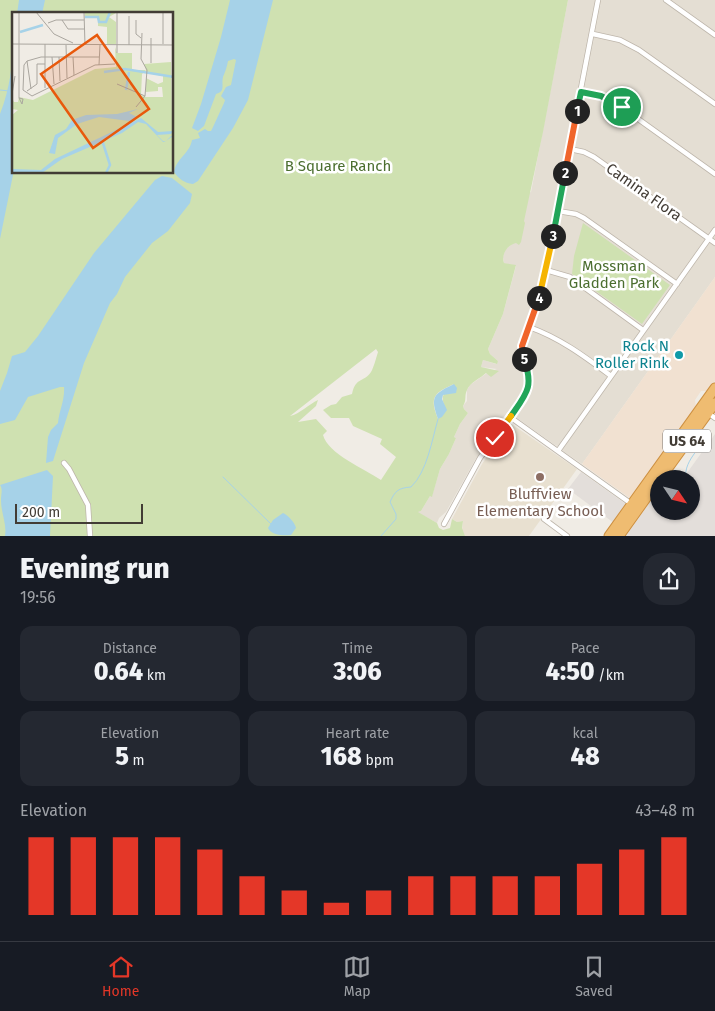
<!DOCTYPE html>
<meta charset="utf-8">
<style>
:root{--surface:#171b24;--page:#242831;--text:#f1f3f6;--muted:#9ea1a6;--line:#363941;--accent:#e43728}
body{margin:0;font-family:"Fira Sans",sans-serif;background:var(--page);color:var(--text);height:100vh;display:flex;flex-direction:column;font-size:19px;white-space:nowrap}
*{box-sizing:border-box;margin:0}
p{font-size:16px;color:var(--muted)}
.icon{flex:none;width:28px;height:28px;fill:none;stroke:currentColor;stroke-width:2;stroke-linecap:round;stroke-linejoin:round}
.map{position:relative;height:536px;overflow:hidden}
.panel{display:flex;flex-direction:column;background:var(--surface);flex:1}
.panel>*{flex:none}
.needle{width:32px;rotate:125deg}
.controls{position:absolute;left:650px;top:470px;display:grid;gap:10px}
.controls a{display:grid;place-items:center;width:50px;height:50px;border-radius:50%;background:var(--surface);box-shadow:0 1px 4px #0004;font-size:25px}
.scale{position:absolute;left:15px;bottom:12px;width:128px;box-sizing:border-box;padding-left:5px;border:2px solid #423c35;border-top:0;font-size:14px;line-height:18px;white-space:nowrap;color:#423c35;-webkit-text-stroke:4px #fff;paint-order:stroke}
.pin{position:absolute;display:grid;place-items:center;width:42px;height:42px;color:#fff;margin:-21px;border:2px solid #fff;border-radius:50%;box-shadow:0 1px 5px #0007}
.km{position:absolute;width:25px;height:25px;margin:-12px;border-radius:50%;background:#222;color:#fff;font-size:14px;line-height:25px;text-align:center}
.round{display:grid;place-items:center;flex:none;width:52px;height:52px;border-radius:20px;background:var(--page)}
.head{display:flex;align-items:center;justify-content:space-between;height:85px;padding:0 20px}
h1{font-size:28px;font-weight:800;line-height:38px}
.metrics{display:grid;grid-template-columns:repeat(3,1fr);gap:8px;height:85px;padding:5px 20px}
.metrics div{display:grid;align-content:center;border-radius:12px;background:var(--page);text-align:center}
.metrics b{font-size:25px;font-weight:800}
.metrics small{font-size:14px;font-weight:400}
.metrics p{font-size:14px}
.chart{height:140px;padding:10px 20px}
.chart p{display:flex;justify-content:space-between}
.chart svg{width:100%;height:90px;margin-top:5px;stroke:var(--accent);stroke-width:6}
.menu{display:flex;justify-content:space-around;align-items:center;height:70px;border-top:1px solid var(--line);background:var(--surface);font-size:14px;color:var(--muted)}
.menu a{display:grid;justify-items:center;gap:2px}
.menu .selected{color:var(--accent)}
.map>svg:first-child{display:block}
</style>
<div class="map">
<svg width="715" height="536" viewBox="0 0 715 536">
<rect width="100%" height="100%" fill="#f0ece5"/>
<path fill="#e4ded3" d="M568,0H715V277L582,464L563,451V448L555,445L517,418L516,414L510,410L475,460L446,512L439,518L437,523L417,512L421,511L430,496H432L440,469L449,454L456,438L454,437L460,424L468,413L464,409L463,406L467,401V390L470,385L487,373L497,369L481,367L483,360L496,364L498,361L490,354L488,349L503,314L516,266L504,263L503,257L505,250L513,243L524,195L531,192Z"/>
<path fill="#f1e1d1" d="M715,277V381L707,391H701L695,400L696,407L631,499L582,464Z"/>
<path fill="#e3deda" d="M715,434V536H626L658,491L659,511H691V488L695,483L688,477L687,473Z
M581,472L627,505L614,523L568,489Z"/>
<path fill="#e8e0d0" d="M510,423L577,469L529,536H465L462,531L463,521L457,522L452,519L482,464Z"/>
<path fill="#cfe1b1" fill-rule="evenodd" d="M0,0H568L543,132L524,221L525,223L521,242L519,245L516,243C507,245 501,255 504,263L516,265L503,314L488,349L490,354L498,361L497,364L483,360L481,367L499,371L491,377L486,373C481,378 470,382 467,390C464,396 467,400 463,406L464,409L468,413L460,424L454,437L456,438L449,454L440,469L432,497L430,496L421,511L418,512L437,523L439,528L443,530L450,528L452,519L457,522L463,521L462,528L465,536H0ZM14,14H172V172H14ZM376,349L378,352C376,358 374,367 371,372C364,383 356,376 352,394L342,397L336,404L331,405L323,410L331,418H349L353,426L382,439L380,444L396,457L381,480C365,469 328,454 323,435L327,431L316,419L298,422L316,406L318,400C309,404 300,414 290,416ZM454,384C442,395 440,395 446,410L438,419C429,397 434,393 454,384Z
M583,223L670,285L642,324L572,274L574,256Z"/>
<path fill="#a6d2e8" d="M19,0H45L42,14H17Z
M230,0H273L248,100L233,128L198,181L193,184C184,183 179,179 174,172C176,159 190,153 192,140L200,138L198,133L205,129L208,131H211L213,127L224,103L225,100L221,96L226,87L231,85L236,60L234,59L228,61C227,67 225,72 223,77C221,85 226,91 216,94L204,126L198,131L192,128L201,104L221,37Z
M14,40V170L0,239V114C10,88 12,67 14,40Z
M162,176L172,178L192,194L190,203L168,231L152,243L125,277L117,294L110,303L84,363L53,461L46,463L48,437L51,430L58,423C59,411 65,400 64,387H60L28,397L15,420L0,424V391L7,373L12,356L25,352L38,336L94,253L155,180Z
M454,384L457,388L456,393L443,395L442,399L447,410L442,417L438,419C430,397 433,394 454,384Z
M47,470L53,476L50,536H5C7,523 1,514 1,500C1,494 3,489 0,485Z
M283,513C288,515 295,523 296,528C294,530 293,533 291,535C283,536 271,535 268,528L273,520Z"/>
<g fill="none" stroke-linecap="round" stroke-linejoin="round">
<path stroke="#a6d2e8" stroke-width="1" d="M0,90L9,91
M223,477L271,524
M686,479C682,458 709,444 705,431
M381,536L396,519V514L390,502C395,491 398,488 411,487C427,472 432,440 438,419"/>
<g stroke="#beb6ab" stroke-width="6">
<path id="street" d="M666,0L715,35
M593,34L620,40L639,50L715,104
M581,92L601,96L613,101L715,174
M570,149L584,152L594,157L715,243
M558,211L576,214L584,218L677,284
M546,270L570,277L643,330
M529,327C560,338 584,356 611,376
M708,413L715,418
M510,417L633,505
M558,451L715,230
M64,463L69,469L88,505L90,536
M544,519L567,536
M444,524L480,458L524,396C535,371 523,369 522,346L542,289L546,270L598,0"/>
</g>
<g stroke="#cd9042" stroke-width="11">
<path id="highway" d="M660,479L715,403
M609,536L715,388
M619,536L659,480"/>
</g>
<use href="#street" stroke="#fff" stroke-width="4.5"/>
<use href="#highway" stroke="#efbc71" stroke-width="9"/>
</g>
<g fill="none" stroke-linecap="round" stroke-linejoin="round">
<g stroke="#fff" stroke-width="10">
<path id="split-1" d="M577,111L581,92L601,96L622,107"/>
</g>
<g stroke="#fff" stroke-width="10">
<path id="split-2" d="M565,173L577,111"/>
</g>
<g stroke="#fff" stroke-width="10">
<path id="split-3" d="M553,236L565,173"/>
</g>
<g stroke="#fff" stroke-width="10">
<path id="split-4" d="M539,298L553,236"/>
</g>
<g stroke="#fff" stroke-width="10">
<path id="split-5" d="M524,359L522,346L539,298"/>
</g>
<g stroke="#fff" stroke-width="10">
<path id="split-6" d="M511,416C527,393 534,387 524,359"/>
</g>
<g stroke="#fff" stroke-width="10">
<path id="split-7" d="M495,438L511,416"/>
</g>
<use href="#split-1" stroke="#22a559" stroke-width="6"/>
<use href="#split-2" stroke="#f0652b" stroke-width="6"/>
<use href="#split-3" stroke="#22a559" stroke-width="6"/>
<use href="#split-4" stroke="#f5b400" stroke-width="6"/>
<use href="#split-5" stroke="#f0652b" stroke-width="6"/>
<use href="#split-6" stroke="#22a559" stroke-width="6"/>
<use href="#split-7" stroke="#f5b400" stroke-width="6"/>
</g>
<circle fill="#0f9aa8" stroke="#fff" stroke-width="2" cx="679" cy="355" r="5"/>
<circle fill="#8d6e63" stroke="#fff" stroke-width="2" cx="540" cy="477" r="5"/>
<g text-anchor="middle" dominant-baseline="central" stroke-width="5" stroke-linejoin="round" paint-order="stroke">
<rect fill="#fff" stroke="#7b7672" stroke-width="1" x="663" y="429.5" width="48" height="23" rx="4"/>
<g font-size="14" font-weight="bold" fill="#423c35">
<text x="687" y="441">US 64</text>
</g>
<g font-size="15" fill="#4b6e2f" stroke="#fff">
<text x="338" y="166">B Square Ranch</text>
<text x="614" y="266">Mossman<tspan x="614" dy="17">Gladden Park</tspan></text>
</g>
<g font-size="15" fill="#423c35" stroke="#fff">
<text transform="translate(644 192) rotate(35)">Camina Flora</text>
</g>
<g font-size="15" fill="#0d838f" stroke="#fff" text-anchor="end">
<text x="669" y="346">Rock N<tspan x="669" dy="17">Roller Rink</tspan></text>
</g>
<g font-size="15" fill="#785e54" stroke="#fff">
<text x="540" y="494">Bluffview<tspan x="540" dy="17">Elementary School</tspan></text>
</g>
</g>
<g transform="translate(12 12)">
<rect width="161" height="161" fill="#f0ece5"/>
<path d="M73,0L104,1L97,5L104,10V32H95V15L86,14V5H73ZM103,35L105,41H120V58H134L130,62L129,83L134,85H151L150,75H146V79L134,80V66L146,72L151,70V64L135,61L132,52L159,50L161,161H0V103L6,98L0,97V86L2,90H6L7,85L21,88L83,57L104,55Z" fill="#cfe1b1"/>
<path d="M126,97L117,101L125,105L117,109L87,105L65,112L46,126L43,142L37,141L43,123L54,117L60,108L74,103L105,102ZM129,106L146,120L161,119L159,122L145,123L151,129H154L159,124H161L154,129L151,130L134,112L126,110L110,121L50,147L30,161H0V157L29,158L43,147Z" fill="#a6d2e8"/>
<path fill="none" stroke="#a6d2e8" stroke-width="2.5" d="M73,5H86L87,10H94L98,0M8,20L31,13M92,60L113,57L162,65M114,78L117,60M90,128L98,153L94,161"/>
<path fill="none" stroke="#aaa69f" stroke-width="1" d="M24,0L42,22L61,31M72,0L73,33M50,8L56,17H72M124,8V22L129,26M36,11L44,8H72M139,26V51M0,32L162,33M33,32V76M151,32V0M54,33L55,66M117,33V4M105,41V0M40,45L42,72M47,45L48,69M61,45L62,63M15,49L12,53L11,78L20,84L83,53L103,52M15,49L29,45H87M15,49L19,77M87,53L88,33M105,72L133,84M15,79L25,72V52H33M0,82L3,64M7,86L10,92L11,87L7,86V0M124,95L133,84L135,58L129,47L130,21"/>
<path fill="#e8590c" fill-opacity="0.15" stroke="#e8590c" stroke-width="2.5" d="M85,23L137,97L81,136L29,62Z"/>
<rect width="161" height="161" fill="none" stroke="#423c35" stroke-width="2.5"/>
</g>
</svg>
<div class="controls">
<a><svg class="needle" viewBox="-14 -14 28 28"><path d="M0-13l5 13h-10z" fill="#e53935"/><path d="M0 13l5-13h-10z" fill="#9ea1a6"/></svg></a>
</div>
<div class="scale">200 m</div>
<div class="pin" style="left:622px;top:107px;background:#1e9e55"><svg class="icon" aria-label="arrive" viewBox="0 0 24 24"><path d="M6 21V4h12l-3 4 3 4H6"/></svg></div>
<div class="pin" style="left:495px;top:438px;background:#d93025"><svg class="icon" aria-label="check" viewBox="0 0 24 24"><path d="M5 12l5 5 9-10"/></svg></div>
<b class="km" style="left:577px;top:111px">1</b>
<b class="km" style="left:565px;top:173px">2</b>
<b class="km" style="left:553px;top:236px">3</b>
<b class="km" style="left:539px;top:298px">4</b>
<b class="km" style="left:524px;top:359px">5</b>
</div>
<section class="panel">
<div class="head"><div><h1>Evening run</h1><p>19:56</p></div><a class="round"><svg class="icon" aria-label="share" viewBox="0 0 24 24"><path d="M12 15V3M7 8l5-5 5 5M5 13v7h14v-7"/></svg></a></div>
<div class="metrics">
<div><p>Distance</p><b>0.64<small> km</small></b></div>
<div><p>Time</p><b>3:06</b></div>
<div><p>Pace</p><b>4:50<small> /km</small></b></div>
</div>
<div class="metrics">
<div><p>Elevation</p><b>5<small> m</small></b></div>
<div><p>Heart rate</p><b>168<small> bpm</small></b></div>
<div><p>kcal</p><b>48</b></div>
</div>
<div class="chart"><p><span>Elevation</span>43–48 m</p>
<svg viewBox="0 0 160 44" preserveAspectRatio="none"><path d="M5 44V6M15 44V6M25 44V6M35 44V6M45 44V12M55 44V25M65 44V32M75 44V38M85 44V32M95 44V25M105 44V25M115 44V25M125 44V25M135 44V19M145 44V12M155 44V6"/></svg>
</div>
</section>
<nav class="menu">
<a class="selected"><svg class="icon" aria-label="home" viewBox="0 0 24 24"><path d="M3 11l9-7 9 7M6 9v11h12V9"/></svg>Home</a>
<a><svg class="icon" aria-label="map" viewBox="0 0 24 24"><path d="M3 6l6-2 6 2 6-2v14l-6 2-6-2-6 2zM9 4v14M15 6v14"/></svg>Map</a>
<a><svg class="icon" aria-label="saved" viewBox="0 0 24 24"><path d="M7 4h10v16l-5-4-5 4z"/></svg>Saved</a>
</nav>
